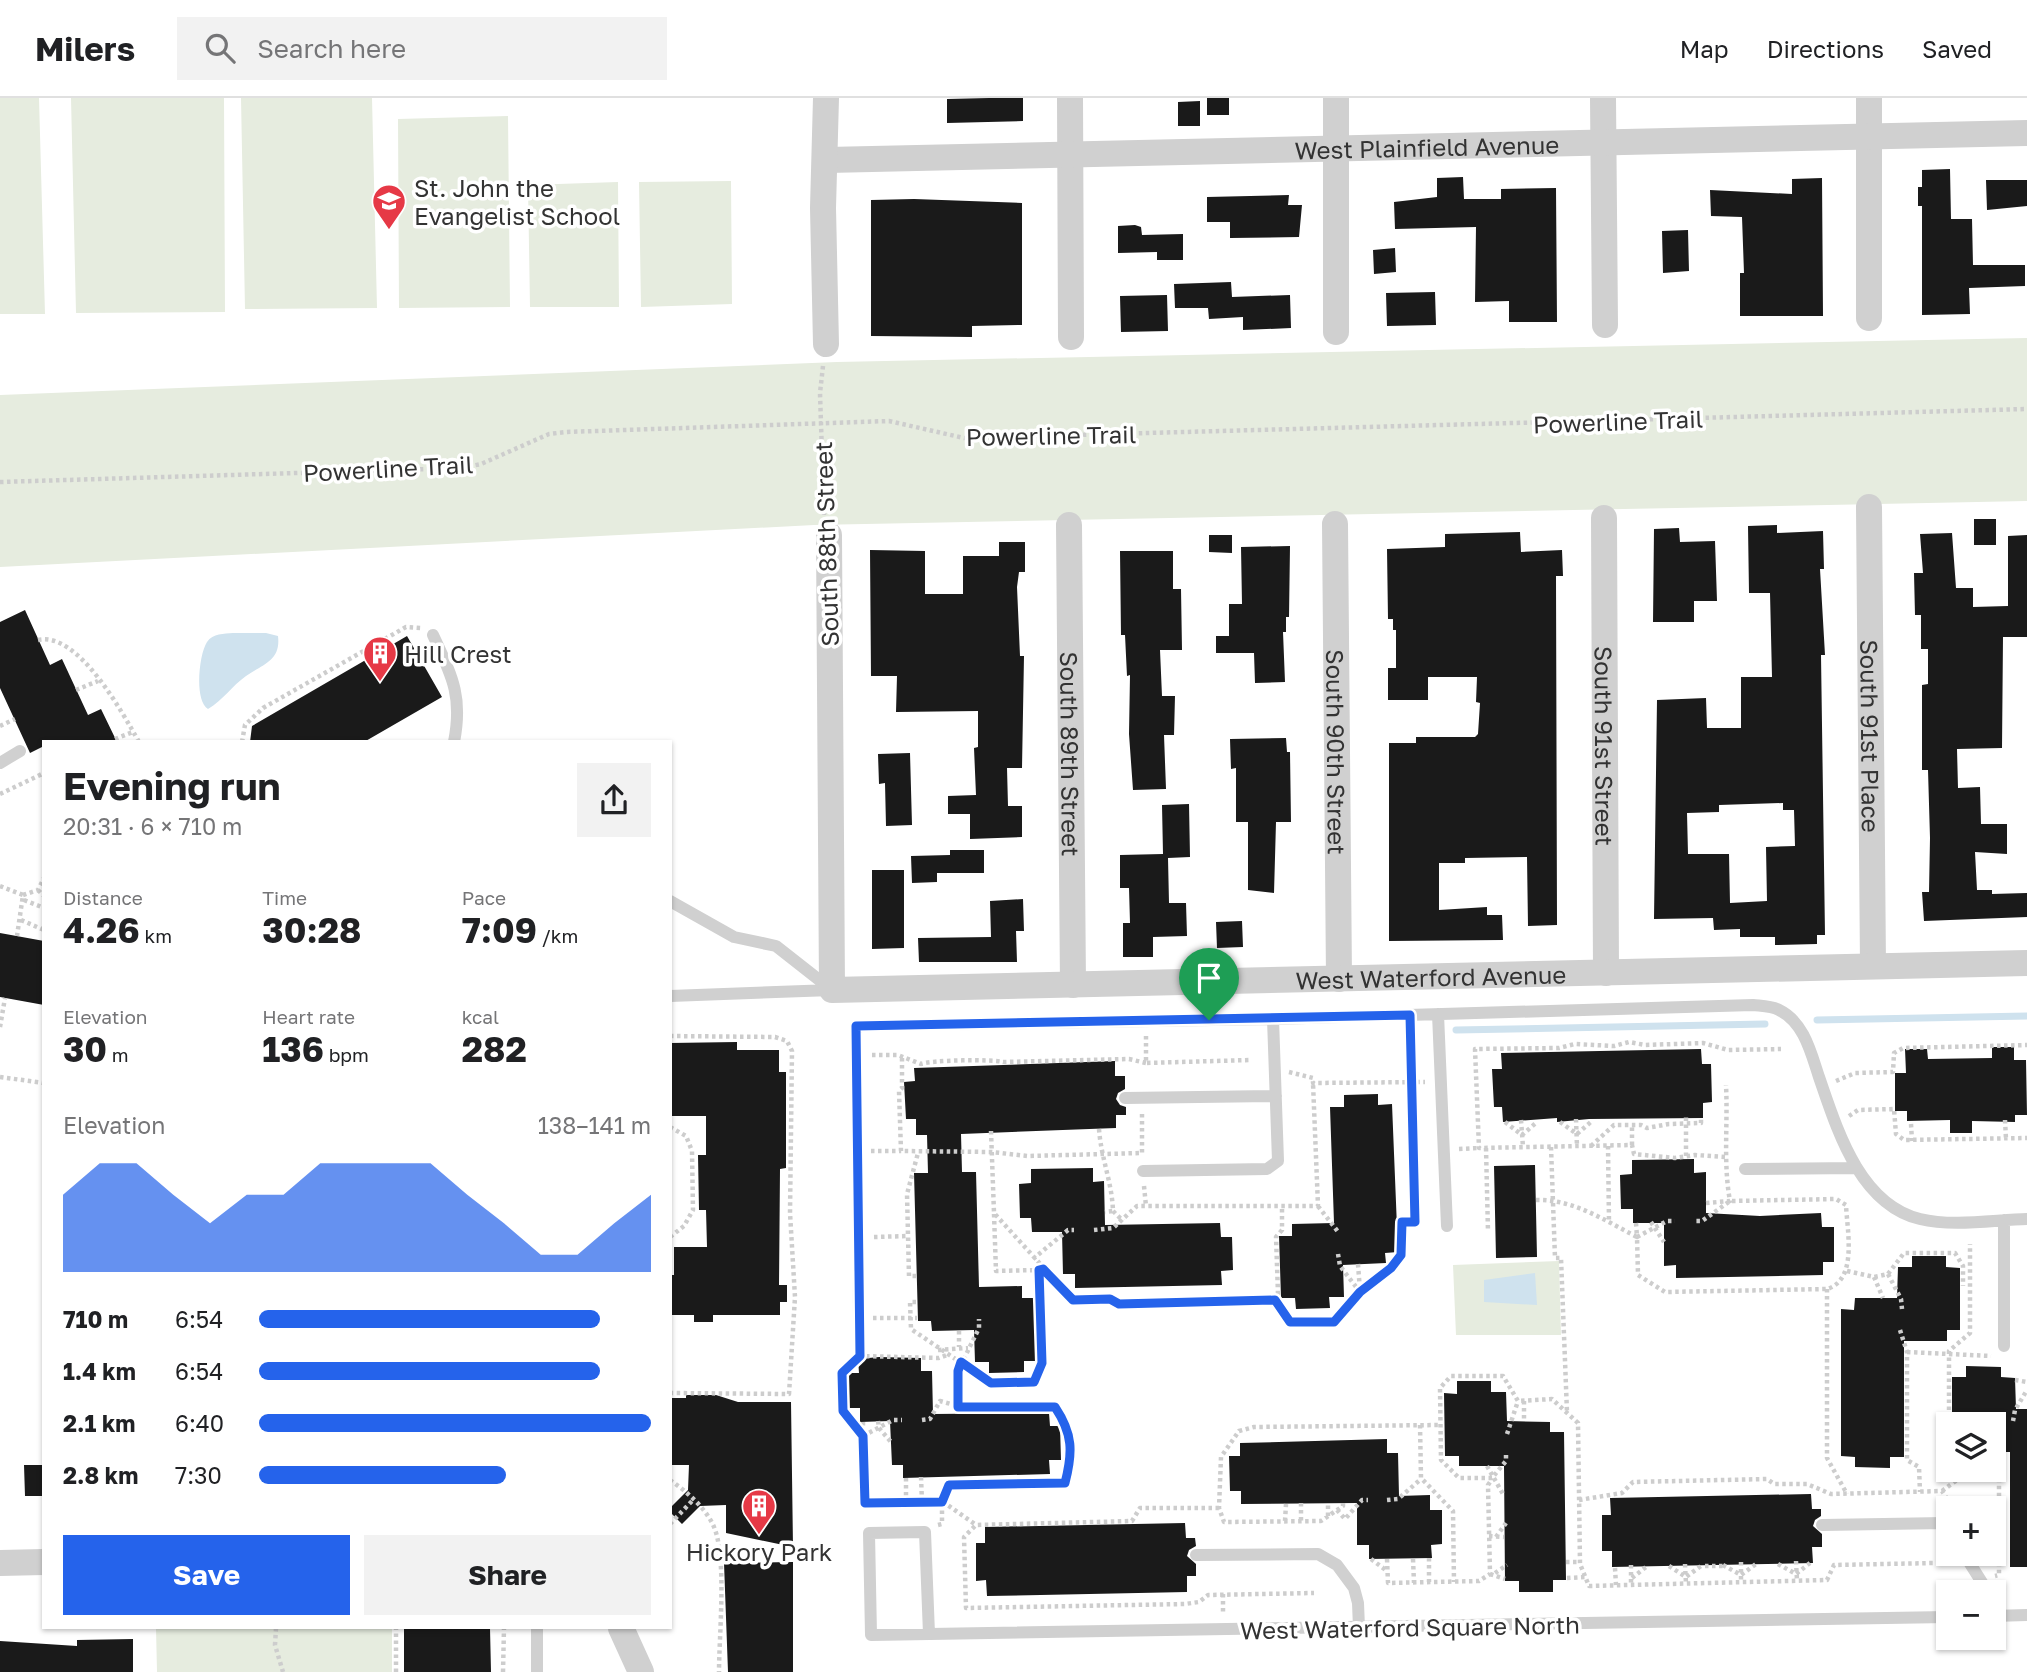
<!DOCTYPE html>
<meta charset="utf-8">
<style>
:root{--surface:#fff;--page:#f2f2f2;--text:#202124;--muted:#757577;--line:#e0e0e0;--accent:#2563eb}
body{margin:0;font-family:"Golos Text",sans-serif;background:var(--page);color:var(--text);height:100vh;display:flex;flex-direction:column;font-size:26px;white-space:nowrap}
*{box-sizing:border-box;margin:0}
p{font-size:23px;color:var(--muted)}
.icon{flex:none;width:38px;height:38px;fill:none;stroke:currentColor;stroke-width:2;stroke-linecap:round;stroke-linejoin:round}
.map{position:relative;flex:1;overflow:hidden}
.details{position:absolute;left:42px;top:642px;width:630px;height:889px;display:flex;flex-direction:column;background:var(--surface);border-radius:0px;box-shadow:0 2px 5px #0004}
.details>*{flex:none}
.tools{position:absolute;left:1936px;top:1314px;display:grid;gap:14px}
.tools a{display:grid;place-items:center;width:70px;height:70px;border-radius:0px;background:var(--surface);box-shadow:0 2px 5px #0004;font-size:35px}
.pin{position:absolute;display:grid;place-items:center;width:60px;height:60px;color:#fff;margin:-72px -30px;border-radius:50% 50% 50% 0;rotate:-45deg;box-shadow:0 0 7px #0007}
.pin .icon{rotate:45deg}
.round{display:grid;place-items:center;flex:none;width:74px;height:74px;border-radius:0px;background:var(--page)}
.overview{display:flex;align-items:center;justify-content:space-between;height:119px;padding:0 21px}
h1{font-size:38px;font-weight:700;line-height:52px}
.figures{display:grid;grid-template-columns:repeat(3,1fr);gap:10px;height:119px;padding:7px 21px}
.figures div{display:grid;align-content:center}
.figures b{font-size:35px;font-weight:700}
.figures small{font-size:19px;font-weight:400}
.figures p{font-size:19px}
.chart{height:196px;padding:14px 21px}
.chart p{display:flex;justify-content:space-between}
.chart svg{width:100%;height:126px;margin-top:7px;fill:var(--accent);opacity:.7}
.button{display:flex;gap:14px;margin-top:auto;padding:14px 21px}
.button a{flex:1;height:80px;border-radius:0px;background:var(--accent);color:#fff;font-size:28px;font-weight:700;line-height:80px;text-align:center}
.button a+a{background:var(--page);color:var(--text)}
ul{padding:0 21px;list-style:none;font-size:23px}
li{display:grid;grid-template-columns:112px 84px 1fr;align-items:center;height:52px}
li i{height:18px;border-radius:9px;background:var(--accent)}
header{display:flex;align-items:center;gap:42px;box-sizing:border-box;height:98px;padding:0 35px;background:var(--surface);border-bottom:2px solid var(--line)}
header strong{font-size:33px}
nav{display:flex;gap:38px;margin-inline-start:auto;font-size:24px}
.search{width:490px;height:63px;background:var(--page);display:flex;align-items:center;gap:18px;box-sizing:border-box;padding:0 24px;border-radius:0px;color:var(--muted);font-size:26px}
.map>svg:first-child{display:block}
</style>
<header>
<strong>Milers</strong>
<div class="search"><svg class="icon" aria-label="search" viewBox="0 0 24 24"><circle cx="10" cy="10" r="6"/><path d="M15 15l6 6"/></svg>Search here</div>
<nav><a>Map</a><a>Directions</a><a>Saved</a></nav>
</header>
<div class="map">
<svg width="2027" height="1574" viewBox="0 0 2027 1574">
<rect width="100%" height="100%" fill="#fff"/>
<path fill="#e6ecdf" d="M0,0H39L45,216H0Z
M71,0H224L225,214L76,215Z
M241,0H372L377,210L245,211Z
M508,18L510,209L399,210L398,21Z
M731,83L732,206L641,209L639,84Z
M618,84L619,209H530L528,87Z
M2027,240V403L814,427L0,469V297L837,264Z
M1559,1163L1561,1237H1456L1453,1167Z
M156,1530H392V1574H157Z"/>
<path fill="#cfe2ee" d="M233,535H266L278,538C281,563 263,566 246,578C232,588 223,602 208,611C194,603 199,556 207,544C213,535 224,536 233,535Z
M1535,1175L1537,1207L1484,1204V1182Z"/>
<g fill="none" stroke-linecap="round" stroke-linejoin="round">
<path stroke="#cfe2ee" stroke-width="7" d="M1817,922L2027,918
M1456,932L1765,926"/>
</g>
<path fill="#1a1a1a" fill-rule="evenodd" d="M989,0H1023V23L947,25V1Z
M1207,0H1229V17H1207Z
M1200,3V28H1178V4Z
M1950,71L1951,121H1972L1973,167H2025V188L1969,190L1970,216L1922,217V108H1918V89H1922V72Z
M1463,79L1464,101H1501V91L1556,90L1557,224H1509V203L1475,204L1476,129L1395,131L1394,104L1437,99V80Z
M1822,80L1823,218H1740V175H1744L1742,119L1711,118L1710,92L1792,96V81Z
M1986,82H2027V108L1987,112Z
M1289,97L1288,107H1302L1299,139L1230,140V124H1207V99Z
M914,101L1022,105V227L972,228V239L871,238V102Z
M1135,127L1141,129L1142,137L1183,136V162H1157V154L1118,155V128Z
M1688,132L1689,173L1663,175L1662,133Z
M1395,150L1396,174L1374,176L1373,152Z
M1231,184L1232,199L1290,197L1291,230L1243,232V219L1209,221L1208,210H1175L1174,186Z
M1435,194L1436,227L1387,228L1386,195Z
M1167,197L1168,233L1121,234L1120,198Z
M1974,421H1996V447H1974Z
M1777,427V435L1823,433L1824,471H1820L1825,557H1821L1825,837H1817V846L1775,847V839H1740V831L1714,832L1713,820L1654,821L1657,602L1706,600L1707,630H1741V579H1772L1770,495H1749L1748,428ZM1783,705V712H1794L1795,748L1766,749L1767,803L1730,805L1729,756H1688L1687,715L1719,714V707Z
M1679,430L1680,444L1715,443L1717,503H1694V524H1653L1654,431Z
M1520,434L1521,454L1562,452L1563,478H1556L1557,827L1528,828L1527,759L1465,760V765H1439V812L1487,809V817H1502L1503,842L1389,843V645H1416V639H1475L1478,636L1480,605L1476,604L1477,579H1428V602H1388V570H1396V532H1393V521H1388L1387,451L1445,449V436Z
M1952,435L1956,490H1973V509L2008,508V438L2027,437V539H2003L2002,650L1957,651L1958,690L1980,689L1981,726H2007V756L1975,754L1977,792H1992V796L2027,795V819L1924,823L1922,794H1929L1930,740L1928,672H1922V587L1928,586V551H1921V517H1915L1914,475H1923L1920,436Z
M1209,437H1232V455L1209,454Z
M999,444H1025V474H1019L1017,489L1020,558H1024L1022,670H1007L1008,708H1022V739L970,741V716H948V698L976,697L974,650L978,649V613L896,614L897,578H871L870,452L925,453V496H963V458H999Z
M1290,448L1289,519H1286V534H1283L1285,584L1255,585L1254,555H1216V538H1229V506H1242L1241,449Z
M1120,453H1173V491H1181L1182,552H1160L1162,598H1175L1174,637H1164L1166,691L1133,692L1129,636L1130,577L1127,578L1125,537H1121Z
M25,512L50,567L62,561L88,617L101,611L117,644H44V648L30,655L0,590V524Z
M407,538L442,599L364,644H250L252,628Z
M1286,640L1287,654H1290L1291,724H1276L1274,795L1248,792V724H1236V670L1231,671L1230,641Z
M910,655L912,727L886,728L885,685L879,686L878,656Z
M1189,706L1190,759L1168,760L1169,805H1186L1187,838L1153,839V859H1123V825H1130L1129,790H1120V757L1163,756L1162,707Z
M950,752H984V775H937V784L912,785L911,758L950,757Z
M872,772H904V850L872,851Z
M1023,801L1024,833H1016L1017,864H919L918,840L991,839L990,803Z
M1242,823L1243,849L1217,850L1216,824Z
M0,835L44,843V907L0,899Z
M737,944V952H779V974H786V1070L780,1071L779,1187H787V1204H780V1217H713V1224H694V1217H670V1177H674V1149H707L706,1112H699L698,1057H706V1018H670V945Z
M1992,949H2014V962H2026L2027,1017H2015V1024L1972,1023V1035H1950V1022L1907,1023V1013H1895V975H1906L1905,951H1927L1928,961L1992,960Z
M1701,951L1702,966H1711L1712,1004L1703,1005V1020L1589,1021L1557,1024V1020L1503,1024L1502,1009H1494L1492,971H1502L1501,955Z
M1115,963V978H1125V991L1118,995L1116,1001L1120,1007L1126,1009V1017H1116V1030L961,1036L962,1074H976L979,1189L1022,1188V1200H1036L1038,1263H1024V1274L989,1275V1264H975L974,1232L932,1233L931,1223H918L914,1075H928L927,1037H916V1021H906L904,984L915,983L914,970Z
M1378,996V1007L1392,1006L1398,1154L1385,1155L1386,1165L1343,1167L1344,1199H1329L1330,1210L1296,1211L1295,1200H1281L1279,1138H1292V1126L1334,1125L1330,1009H1344V997Z
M1694,1061V1075L1706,1074V1115L1760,1118L1821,1115L1822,1129H1834V1164H1823V1177L1676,1180V1167L1664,1168V1125H1633V1111H1621L1620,1077L1632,1076V1062Z
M1535,1067L1537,1159L1496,1160L1494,1068Z
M1093,1070V1084L1104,1083L1105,1127L1220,1125L1221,1139H1232L1233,1172L1221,1173L1222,1187L1075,1190V1176H1063L1062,1134H1032L1031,1120H1020L1019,1086L1031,1085V1071Z
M1912,1158H1946V1169L1960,1170V1232H1947V1243H1904V1359H1890V1370L1855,1369V1359L1841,1358V1211L1854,1212L1855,1200H1897L1898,1169H1912Z
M879,1259L921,1260V1273H932L933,1316L1049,1315L1050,1328H1060L1061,1362H1049L1050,1376L903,1380V1367H892L890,1323L860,1324V1310H848L847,1275H859L858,1261Z
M1966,1268L2001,1269V1279L2015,1280L2016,1311H2027V1469H2010V1354H1993V1326H1952V1279H1966Z
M1457,1283H1491V1294H1506L1507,1323L1550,1324V1334H1564L1566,1482H1553V1494H1519V1483H1505L1504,1368H1459V1358H1445L1444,1295L1457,1296Z
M686,1297H716L738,1304H791L793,1449L726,1435V1407L700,1408L682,1426L670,1414V1410L688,1392L689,1367H670V1300H686Z
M1387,1341V1355H1398L1399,1398L1430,1397V1412H1442V1446L1431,1447L1432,1460L1369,1461V1447H1357V1405L1241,1406V1393H1230L1229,1358H1240V1345Z
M24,1367H44V1398H25Z
M1811,1396L1812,1411H1821V1418L1815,1422L1813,1428L1822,1436V1449H1812L1813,1465L1612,1469V1453H1602V1417H1611L1610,1400Z
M1185,1425L1186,1440H1195L1196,1448L1189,1452L1187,1458L1196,1466V1478H1187V1494L987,1498L986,1482L976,1483V1445H985V1429Z
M793,1464V1574H728L724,1465Z
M404,1530H490L491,1574H404Z
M133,1541V1574H0V1543L77,1548V1542Z"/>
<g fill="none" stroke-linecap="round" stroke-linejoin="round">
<path stroke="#cdcdcd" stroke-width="4.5" stroke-dasharray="3.5 3.5" stroke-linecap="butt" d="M823,268L820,295L824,417
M0,384L462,370L481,366L549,336L566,334L889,323L964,340L2027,311
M38,542C78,533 122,614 139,644
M76,592L98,583
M0,628L15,621
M115,641L133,634
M242,644L245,627L263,610L406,529L421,530
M0,696L44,675
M0,788L23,797L17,838
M38,792L44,798
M23,797L38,792L44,780
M24,802L44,810
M21,822L44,832
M0,929L5,900
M670,938L775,939L787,943L792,953L790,1115L795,1199L789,1296L670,1295
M1146,938V965L1251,962
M872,957H898L921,966C931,962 992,961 1003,964L1129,961L1146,965
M902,960V990L899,993L901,1053L992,1054L1027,1058L1142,1055V1015
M1289,974L1313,980V985L1425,984
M0,979L44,985
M1836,983L1855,975L1893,974L1894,955L1903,950L2027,947
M1849,1018L1858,1012L1894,1011L1896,1036L1904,1042L2027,1040
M1576,1021L1577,1049
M1521,1022L1523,1049
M2005,1022L2006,1041
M1505,1024L1522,1037L1537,1024
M1560,1024L1577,1036L1592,1023
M1911,1026L1912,1043
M670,1029L686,1038L692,1053L693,1112L684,1128L670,1139
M1099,1031C1101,1060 1112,1084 1113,1113L1105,1114
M991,1033L994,1115L1073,1202L1110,1201L1119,1206L1274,1202L1290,1224H1334L1360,1194L1391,1170L1401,1157L1402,1124H1415L1409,932
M1632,1047V1027
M1591,1048L1614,1027H1641L1647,1030L1669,1026L1701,1025V1020
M1608,1048L1609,1124
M1551,1049L1555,1160H1561L1567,1314
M1486,1050L1488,1134
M1459,1051L1479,1050
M871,1053H901
M1686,1058V1019
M1725,1059L1695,1057L1675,1060L1634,1056L1632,1047L1479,1050L1475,951L1559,950L1575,946L1614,948L1629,944L1645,947L1703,945L1728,952L1781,951
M1144,1088L1146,1108
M1536,1102C1573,1101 1604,1122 1637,1139L1638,1177L1665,1194L1827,1191C1858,1182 1847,1132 1846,1107L1836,1101L1730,1103L1702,1123H1695
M1706,1105L1730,1103C1723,1065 1728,1027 1726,987
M1318,1108L1339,1135
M1113,1113L1123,1123
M994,1116L996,1173L1039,1172
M1651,1124L1664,1144
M1636,1125L1637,1139L1667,1123H1675
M1094,1132L1113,1130L1137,1108H1318L1313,985
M874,1139L908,1138
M1338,1156L1340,1168L1360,1194
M1033,1161L1068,1132H1074
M1358,1166L1360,1193
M1847,1173L1874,1179L1888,1176L1904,1155H1955L1963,1168V1188
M1888,1176L1901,1201L1902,1211
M916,1178H909L907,1096L918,1055
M1874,1179L1883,1200
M1827,1191V1360L1847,1396
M1274,1202L1278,1196L1276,1139L1282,1132V1108
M916,1204H910L911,1231L991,1285L1034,1284L1042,1265L1039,1172
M873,1220H917
M1900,1232L1907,1254V1362L1919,1369L1920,1394
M959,1233V1249
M859,1236L860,1258
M938,1252L968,1250
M1907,1254L1991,1258
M2015,1282L2027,1284
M1524,1303V1324
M958,1309V1273L979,1230V1221
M922,1322L930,1321L940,1303L968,1311L1055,1309C1073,1336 1073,1354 1064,1385L949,1387L942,1403L865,1405L863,1338L843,1313L842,1275L860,1258L939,1260L947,1257
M878,1323L879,1330L891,1344
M2013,1323L2015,1312L2027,1292
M863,1324V1338L893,1322H902
M1949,1326V1253L1970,1235V1146
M1420,1327L1421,1380L1453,1413L1454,1484
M1507,1336L1518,1303
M1506,1357V1363L1492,1380H1459L1441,1362L1440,1290L1451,1278H1503L1518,1303L1552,1301L1578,1325L1580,1466L1589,1488L1827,1482L1834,1467L1934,1465
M1487,1368L1503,1396
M1959,1372L1962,1379
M921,1379L922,1404
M906,1380V1404
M670,1382C687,1394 706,1410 714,1429C727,1460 719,1537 719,1574
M1942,1393L1968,1374H1999V1477L1995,1478
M1387,1402L1398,1401L1421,1381
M1579,1402L1622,1395L1633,1384L1767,1381L1774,1386H1807L1831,1396L1942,1393L1953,1410
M1301,1405V1423
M1343,1405V1408L1321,1423L1224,1424L1219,1410L1221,1359L1239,1333L1254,1329L1441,1327
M1219,1410H1140L1132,1423L976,1427L964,1439L966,1510L1185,1506L1199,1504L1208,1497L1314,1495
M1337,1412L1345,1421L1362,1402H1368
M1328,1418V1405
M1285,1423L1286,1406
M670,1426L693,1402
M938,1427L942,1426V1403L976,1427
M1489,1438L1504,1439
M1496,1439L1506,1425
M1429,1460V1484
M1371,1461L1387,1473
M1387,1461L1388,1485L1479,1483L1490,1476L1488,1387L1492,1381
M1413,1461L1414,1485
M1796,1463L1797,1483
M1566,1464H1580
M1741,1464V1484
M1685,1466L1686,1486
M1778,1466L1796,1476L1810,1465
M1631,1467V1487
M1723,1467L1741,1477L1756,1466
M1669,1468L1686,1479L1701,1468
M1705,1468H1724
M1615,1470L1616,1487
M1495,1475L1507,1467
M1490,1476L1505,1481
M1567,1480L1586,1479
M1632,1480L1646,1469
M1223,1496V1516
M276,1530L275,1547L283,1574
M396,1574V1530
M503,1574L504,1530"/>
<path stroke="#d0d0d0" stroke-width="12" d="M433,537C452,578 463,598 454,644
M0,665L20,653
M670,803L734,839L776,848L832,892
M670,898L832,892
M1438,916L1447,1128
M1125,1000L1276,998
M1745,1071L1857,1070
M1143,1073L1267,1071L1278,1063L1273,921
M2004,1122V1248
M859,1220L856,928L1273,921L1753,907C1761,908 1772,908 1779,912C1804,924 1811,955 1819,979C1837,1031 1859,1106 1920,1121C1953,1129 1993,1122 2027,1121
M1822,1427L1945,1425L1948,1429
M1964,1456L1988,1494
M1196,1457L1318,1456L1337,1467L1354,1490L1358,1505L1359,1530
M1993,1504L2002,1518
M1993,1518L2027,1517
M929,1536L925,1434L869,1435L871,1537L1948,1519
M537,1574V1530"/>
<g stroke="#d0d0d0" stroke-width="26">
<path d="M1070,0L1071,239"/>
<path d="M1336,0V234"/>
<path d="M1603,0L1605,227"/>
<path d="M1869,0V220"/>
<path id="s1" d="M827,62L2027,35"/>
<path d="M826,246L823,110L826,0"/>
<path id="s2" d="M1869,409L1873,868"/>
<path id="s3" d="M1604,420L1606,875"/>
<path id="s4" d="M1335,426L1339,881"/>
<path id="s5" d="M1069,427L1073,887"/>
<path id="s6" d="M829,437L832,892L2027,865"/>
<path d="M0,1465L44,1464"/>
<path d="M621,1530L641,1574"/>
</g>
</g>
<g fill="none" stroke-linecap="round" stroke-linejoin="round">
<g stroke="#fff" stroke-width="14">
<path id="route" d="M1410,917L1415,1124H1402L1401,1157L1391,1170L1360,1194L1334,1224H1290L1275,1202L1119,1206L1110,1201L1073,1202L1043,1171L1039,1172L1042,1265L1034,1284L991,1285L961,1264L958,1273V1309H1055C1073,1336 1073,1354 1065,1385L949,1387L942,1404L865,1405L863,1338L843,1313L842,1275L860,1258L856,928Z"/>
</g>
<use href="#route" stroke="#2563eb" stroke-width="9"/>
</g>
<defs>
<g id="school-pin" transform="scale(1.75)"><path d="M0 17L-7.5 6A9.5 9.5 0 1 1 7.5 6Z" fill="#e63946" stroke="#fff"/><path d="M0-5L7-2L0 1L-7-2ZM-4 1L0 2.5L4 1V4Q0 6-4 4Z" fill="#fff"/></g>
<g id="building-pin" transform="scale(1.75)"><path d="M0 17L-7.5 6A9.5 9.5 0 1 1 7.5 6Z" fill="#e63946" stroke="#fff"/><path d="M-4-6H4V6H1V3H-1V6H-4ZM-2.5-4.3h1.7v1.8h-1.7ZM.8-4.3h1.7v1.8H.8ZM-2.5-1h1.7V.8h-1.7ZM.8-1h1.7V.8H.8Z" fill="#fff"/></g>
</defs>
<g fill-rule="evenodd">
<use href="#school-pin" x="389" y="103"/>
<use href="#building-pin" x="380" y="555"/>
<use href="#building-pin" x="759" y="1408"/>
</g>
<g text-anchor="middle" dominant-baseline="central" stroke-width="7" stroke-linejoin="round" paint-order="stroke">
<g font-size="24" fill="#333" stroke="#fff">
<text stroke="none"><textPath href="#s1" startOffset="600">West Plainfield Avenue</textPath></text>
<text transform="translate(1618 323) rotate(-2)">Powerline Trail</text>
<text transform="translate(1051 337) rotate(-1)">Powerline Trail</text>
<text transform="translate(388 370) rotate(-3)">Powerline Trail</text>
<text transform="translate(826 446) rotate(-92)">South 88th Street</text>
<text stroke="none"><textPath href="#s2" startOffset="229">South 91st Place</textPath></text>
<text stroke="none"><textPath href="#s3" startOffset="228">South 91st Street</textPath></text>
<text stroke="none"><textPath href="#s4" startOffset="228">South 90th Street</textPath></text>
<text stroke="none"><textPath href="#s5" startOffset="229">South 89th Street</textPath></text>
<text stroke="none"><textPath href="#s6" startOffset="1054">West Waterford Avenue</textPath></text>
<text transform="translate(1410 1529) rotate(-1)">West Waterford Square North</text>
</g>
<g font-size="24" fill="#333" stroke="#fff" text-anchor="start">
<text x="414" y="89">St. John the<tspan x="414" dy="28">Evangelist School</tspan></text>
<text x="404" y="555">Hill Crest</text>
<text x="759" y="1453" text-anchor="middle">Hickory Park</text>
</g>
</g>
</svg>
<div class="tools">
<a><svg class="icon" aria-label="layers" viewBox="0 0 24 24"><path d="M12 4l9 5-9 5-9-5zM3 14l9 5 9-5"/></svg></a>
<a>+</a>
<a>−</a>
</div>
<div class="pin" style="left:1209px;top:922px;background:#1e9e55"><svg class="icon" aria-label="arrive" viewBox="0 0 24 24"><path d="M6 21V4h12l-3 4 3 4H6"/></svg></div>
<section class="details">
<div class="overview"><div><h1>Evening run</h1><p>20:31 · 6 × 710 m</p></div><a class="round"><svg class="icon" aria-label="share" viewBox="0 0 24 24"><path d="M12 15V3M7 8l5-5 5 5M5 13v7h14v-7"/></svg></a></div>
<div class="figures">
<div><p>Distance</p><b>4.26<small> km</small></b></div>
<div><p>Time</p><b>30:28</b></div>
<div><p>Pace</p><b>7:09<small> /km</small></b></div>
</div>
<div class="figures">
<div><p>Elevation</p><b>30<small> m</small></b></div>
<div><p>Heart rate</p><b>136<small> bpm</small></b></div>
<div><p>kcal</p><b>282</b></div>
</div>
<div class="chart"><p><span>Elevation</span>138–141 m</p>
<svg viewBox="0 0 160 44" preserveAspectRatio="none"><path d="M0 44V17L10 6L20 6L30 17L40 27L50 17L60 17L70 6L80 6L90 6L100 6L110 17L120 27L130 38L140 38L150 27L160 17V44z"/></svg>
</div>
<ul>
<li><b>710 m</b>6:54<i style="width:87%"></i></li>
<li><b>1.4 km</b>6:54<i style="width:87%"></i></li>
<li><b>2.1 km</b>6:40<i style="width:100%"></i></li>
<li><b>2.8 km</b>7:30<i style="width:63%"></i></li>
</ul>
<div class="button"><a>Save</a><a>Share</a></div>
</section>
</div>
